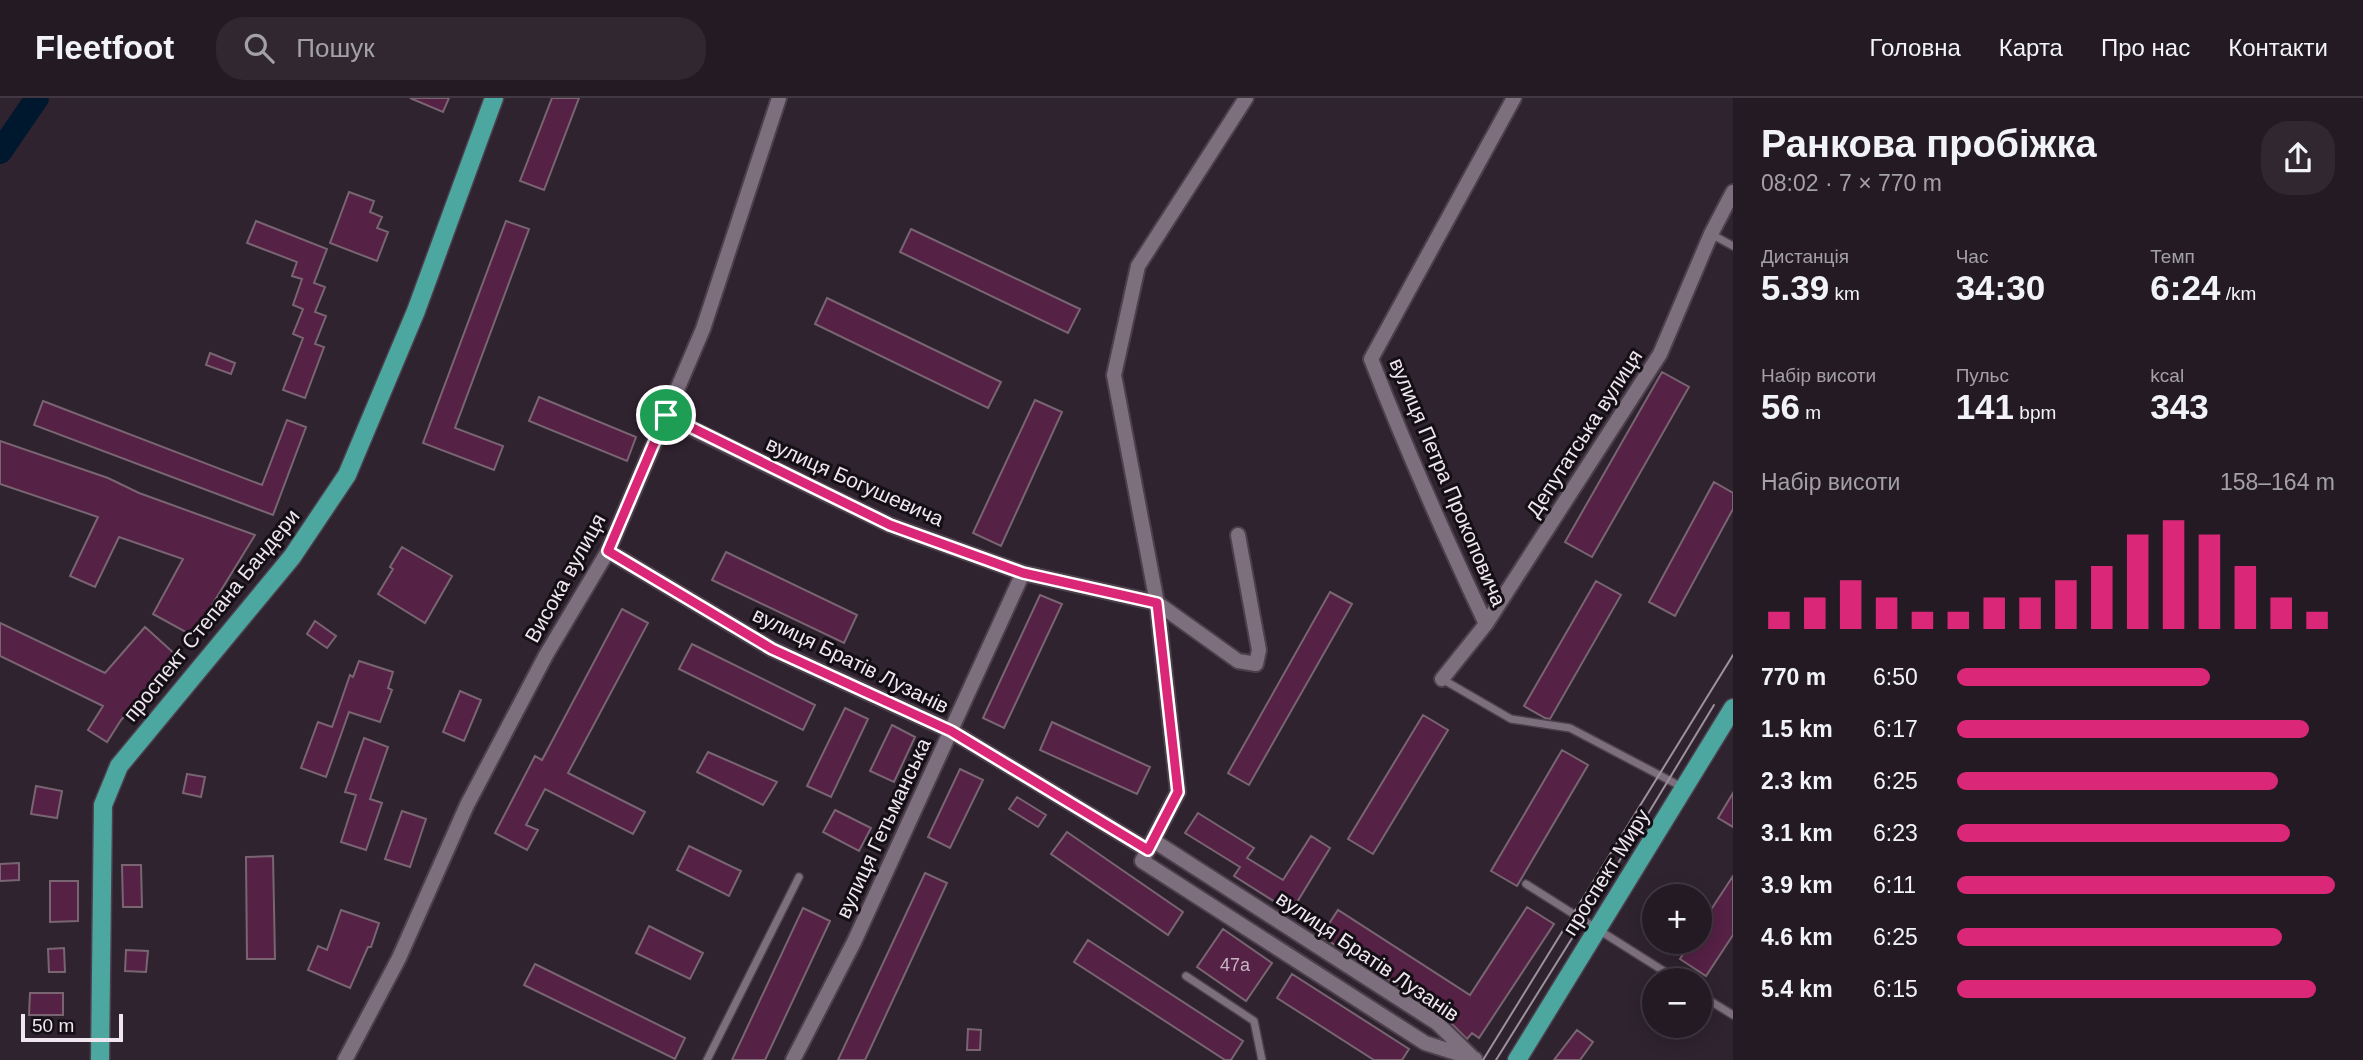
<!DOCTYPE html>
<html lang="uk">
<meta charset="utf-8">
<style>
:root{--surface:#241a24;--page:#302731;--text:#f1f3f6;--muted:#a3a1a6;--line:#413841;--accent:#db2777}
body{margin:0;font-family:Arial,sans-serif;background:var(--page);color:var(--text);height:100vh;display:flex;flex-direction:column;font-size:26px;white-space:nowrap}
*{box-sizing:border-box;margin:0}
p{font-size:23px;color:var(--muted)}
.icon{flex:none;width:38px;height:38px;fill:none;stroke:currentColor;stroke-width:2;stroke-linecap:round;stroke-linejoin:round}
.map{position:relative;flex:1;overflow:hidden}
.details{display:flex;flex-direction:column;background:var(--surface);width:630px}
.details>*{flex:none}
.controls{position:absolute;left:1642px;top:786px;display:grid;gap:14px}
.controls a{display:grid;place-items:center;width:70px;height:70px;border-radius:50%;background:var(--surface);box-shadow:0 4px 18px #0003,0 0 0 2px var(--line);font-size:35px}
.scale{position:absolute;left:21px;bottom:18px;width:102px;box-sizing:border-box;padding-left:7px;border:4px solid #efe6ef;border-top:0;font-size:19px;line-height:24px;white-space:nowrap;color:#efe6ef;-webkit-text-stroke:5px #140f15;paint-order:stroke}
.pin{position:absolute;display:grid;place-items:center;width:60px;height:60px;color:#fff;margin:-30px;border:4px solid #fff;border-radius:50%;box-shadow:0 2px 7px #0007}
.round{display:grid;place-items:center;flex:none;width:74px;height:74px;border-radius:28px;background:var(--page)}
.head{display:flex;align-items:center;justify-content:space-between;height:119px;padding:0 28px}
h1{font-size:38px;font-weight:800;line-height:52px}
.metrics{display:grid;grid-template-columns:repeat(3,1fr);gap:10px;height:119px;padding:7px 28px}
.metrics div{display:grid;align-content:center}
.metrics b{font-size:35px;font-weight:800}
.metrics small{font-size:19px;font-weight:400}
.metrics p{font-size:19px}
.chart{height:196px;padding:14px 28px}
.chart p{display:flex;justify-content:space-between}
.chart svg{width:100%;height:126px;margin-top:7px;stroke:var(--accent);stroke-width:6}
ul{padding:0 28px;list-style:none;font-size:23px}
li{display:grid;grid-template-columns:112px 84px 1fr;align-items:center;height:52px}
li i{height:18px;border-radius:9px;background:var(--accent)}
header{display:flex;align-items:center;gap:42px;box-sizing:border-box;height:98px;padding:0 35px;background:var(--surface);border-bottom:2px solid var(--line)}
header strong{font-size:33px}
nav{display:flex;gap:38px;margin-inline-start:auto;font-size:24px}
.search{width:490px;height:63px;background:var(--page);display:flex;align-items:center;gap:18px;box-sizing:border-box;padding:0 24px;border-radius:28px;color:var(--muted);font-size:26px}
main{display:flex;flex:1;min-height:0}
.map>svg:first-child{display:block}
</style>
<header>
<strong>Fleetfoot</strong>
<div class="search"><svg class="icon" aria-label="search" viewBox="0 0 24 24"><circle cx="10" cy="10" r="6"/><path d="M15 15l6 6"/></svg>Пошук</div>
<nav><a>Головна</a><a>Карта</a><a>Про нас</a><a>Контакти</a></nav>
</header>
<main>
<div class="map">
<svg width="1733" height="962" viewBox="0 0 1733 962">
<rect width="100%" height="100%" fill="#302330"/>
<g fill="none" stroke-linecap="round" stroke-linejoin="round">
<path stroke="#00182e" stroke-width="24" d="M0,54L37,0"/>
</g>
<path fill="#552145" stroke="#786571" stroke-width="2" d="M410,0H449L443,14Z
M552,0H579L544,92L520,83Z
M349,94L374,103L370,114L382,119L377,130L388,134L377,163L330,145Z
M256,123L327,151L314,185L325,189L315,214L326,218L315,246L324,249L305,300L283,292L303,240L293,236L303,211L293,207L302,181L292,178L297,164L247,145Z
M506,123L529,131L455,330L503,348L494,372L423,345Z
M911,131L1080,211L1068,235L900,154Z
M827,200L1001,284L988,310L815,226Z
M210,255L235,265L231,276L206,267Z
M1662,274L1689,289L1592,459L1565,444Z
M539,299L636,339L627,363L529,323Z
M1035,302L1062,314L1001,448L973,435Z
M43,303L262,387L287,322L306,329L273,417L34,327Z
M0,343L108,380L139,395L255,437L193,538L153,516L183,461L119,439L95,489L70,478L98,419L0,386Z
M1714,384L1733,395V411L1675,518L1649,504Z
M402,449L452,478L425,525L378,496L393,471L390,469Z
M726,454L857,517L844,545L712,482Z
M1596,483L1621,497L1550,621L1545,620L1524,608Z
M1330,494L1352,506L1249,687L1228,675Z
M1040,497L1062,506L1004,630L983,620Z
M622,511L648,525L568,675L645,714L633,736L545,691L526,727L538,732L527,752L495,735L535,658L542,662Z
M315,523L336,538L327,550L307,536Z
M0,525L105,575L145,529L177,558L121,622L107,644L88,632L103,608L0,558Z
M692,546L815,607L803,632L679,571Z
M359,563L393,574L388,590L392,592L380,624L349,614L326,679L301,670L318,624L332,629L350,577L353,579Z
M460,593L481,602L464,643L443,634Z
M845,610L868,621L831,699L807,688Z
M1423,617L1448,632L1373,756L1348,741Z
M1052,624L1150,669L1137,696L1040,652Z
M892,627L915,639L894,684L870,673Z
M364,640L388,649L370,701L382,705L366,752L341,744L356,697L345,694Z
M1562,652L1588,667L1517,788L1491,773Z
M708,654L777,684L763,707L697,674Z
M960,671L983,682L950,750L928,739Z
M187,676L205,679L201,699L183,695Z
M36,688L62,693L57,720L31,716Z
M1733,695V729L1718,720Z
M1017,699L1046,717L1038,729L1009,711Z
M835,712L871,730L859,753L823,734Z
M402,713L426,721L410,769L385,761Z
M1198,715L1254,750L1247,760L1283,782L1311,738L1330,750L1291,814L1234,778L1240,769L1185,735Z
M1067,734L1183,814L1168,837L1051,756Z
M689,748L741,773L729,798L677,772Z
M273,758L275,861H247L246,759Z
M19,765V782L0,783V766Z
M122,767H141L142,809H123Z
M925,775L947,785L865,962H838Z
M1733,778V837L1706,878L1680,861L1691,844H1699V830Z
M50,783H78V823L50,824Z
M1527,809L1554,826L1479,940L1472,935L1467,941L1451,925L1453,923L1321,838L1338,812L1470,897Z
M803,810L830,823L765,962H732Z
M341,812L379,825L371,849H368L350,890L308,872L318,848L327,852Z
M649,828L703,855L690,881L636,855Z
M1223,831L1272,865L1246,903L1197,869Z
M1088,842L1243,943L1231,962H1225L1074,864Z
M64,850L65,874H49L48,851Z
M126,852L148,853L146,874L125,873Z
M535,866L685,940L675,961L524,887Z
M1292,876L1409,951L1402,962H1374L1277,900Z
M30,895H63V917H29Z
M968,931L981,932L980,952H967Z
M1577,932L1593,944L1580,962H1554Z"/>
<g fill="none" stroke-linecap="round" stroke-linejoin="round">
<g stroke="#4c404c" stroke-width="10">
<path id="lane" d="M1711,136L1733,148
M1442,581L1511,621L1570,630L1682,689
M1526,786L1678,882
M1186,878L1254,923L1262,962
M1699,896L1733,917
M707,962L799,779"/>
</g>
<g stroke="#4c404c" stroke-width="18">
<path id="street" d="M1246,0L1138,168L1114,277L1157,505L1178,694L1142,763L1425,945L1475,961
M666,318L890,427L1023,475L1157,505L1238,563L1256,566L1259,552L1238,437
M608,453L772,551L951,633L1148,752
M1486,526C1445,439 1406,351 1371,261L1514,0
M1442,581L1486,526L1660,256L1711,136L1733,94
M1154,743L1437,925L1471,958
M345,962L399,860L467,707L546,557L608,453L703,231L779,0
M793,962L854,844L1023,475"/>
</g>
<g stroke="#4c404c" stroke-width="21">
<path id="primary" d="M100,962L103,707L119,668L292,459L347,377L416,213L494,0
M1517,962L1733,610"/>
</g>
<use href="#lane" stroke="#7e6f7e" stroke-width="7"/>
<use href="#street" stroke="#7e6f7e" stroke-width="14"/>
<use href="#primary" stroke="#4ca7a0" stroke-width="18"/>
<path stroke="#9c919c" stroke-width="2" d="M1483,962L1733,557
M1496,962L1589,813L1714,607"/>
</g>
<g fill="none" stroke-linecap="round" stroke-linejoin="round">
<g stroke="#fff" stroke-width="14">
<path id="route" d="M666,317L890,427L1023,475L1157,505L1178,694L1148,752L951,633L772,551L608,453Z"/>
</g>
<use href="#route" stroke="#db2777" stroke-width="9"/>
</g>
<g text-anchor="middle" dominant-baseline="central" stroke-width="6" stroke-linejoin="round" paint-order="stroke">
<g font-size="18" fill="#c8b5c4">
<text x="1235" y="867">47а</text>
</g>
<g font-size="21" fill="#efe6ef" stroke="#140f15">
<text transform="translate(1584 335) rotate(-57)">Депутатська вулиця</text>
<text transform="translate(855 383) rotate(24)">вулиця Богушевича</text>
<text transform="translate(1448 384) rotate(67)">вулиця Петра Прокоповича</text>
<text transform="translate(565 480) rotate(-61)">Висока вулиця</text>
<text transform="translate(211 517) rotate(-51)">проспект Степана Бандери</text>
<text transform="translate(851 562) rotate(26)">вулиця Братів Лузанів</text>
<text transform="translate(883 730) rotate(-65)">вулиця Гетьманська</text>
<text transform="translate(1606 774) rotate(-58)">проспект Миру</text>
<text transform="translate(1368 858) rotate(34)">вулиця Братів Лузанів</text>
</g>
</g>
</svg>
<div class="controls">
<a>+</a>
<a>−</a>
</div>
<div class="scale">50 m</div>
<div class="pin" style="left:666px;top:317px;background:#1e9e55"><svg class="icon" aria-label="arrive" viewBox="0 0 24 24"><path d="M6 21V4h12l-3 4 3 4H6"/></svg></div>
</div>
<section class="details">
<div class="head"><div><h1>Ранкова пробіжка</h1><p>08:02 · 7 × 770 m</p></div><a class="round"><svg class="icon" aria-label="share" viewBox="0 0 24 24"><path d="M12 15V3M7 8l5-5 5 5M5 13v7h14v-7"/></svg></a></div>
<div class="metrics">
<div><p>Дистанція</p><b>5.39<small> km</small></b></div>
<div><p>Час</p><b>34:30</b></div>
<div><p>Темп</p><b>6:24<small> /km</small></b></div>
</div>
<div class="metrics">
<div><p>Набір висоти</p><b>56<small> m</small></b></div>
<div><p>Пульс</p><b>141<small> bpm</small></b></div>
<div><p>kcal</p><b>343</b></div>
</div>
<div class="chart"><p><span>Набір висоти</span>158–164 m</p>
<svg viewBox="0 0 160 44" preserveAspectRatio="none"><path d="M5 44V38M15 44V33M25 44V27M35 44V33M45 44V38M55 44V38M65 44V33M75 44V33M85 44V27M95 44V22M105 44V11M115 44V6M125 44V11M135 44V22M145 44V33M155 44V38"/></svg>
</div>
<ul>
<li><b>770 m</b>6:50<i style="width:67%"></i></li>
<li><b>1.5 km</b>6:17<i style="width:93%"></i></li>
<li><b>2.3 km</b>6:25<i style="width:85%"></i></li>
<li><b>3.1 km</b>6:23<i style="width:88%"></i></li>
<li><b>3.9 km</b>6:11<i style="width:100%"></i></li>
<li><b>4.6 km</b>6:25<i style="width:86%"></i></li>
<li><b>5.4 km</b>6:15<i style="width:95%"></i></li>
</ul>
</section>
</main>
